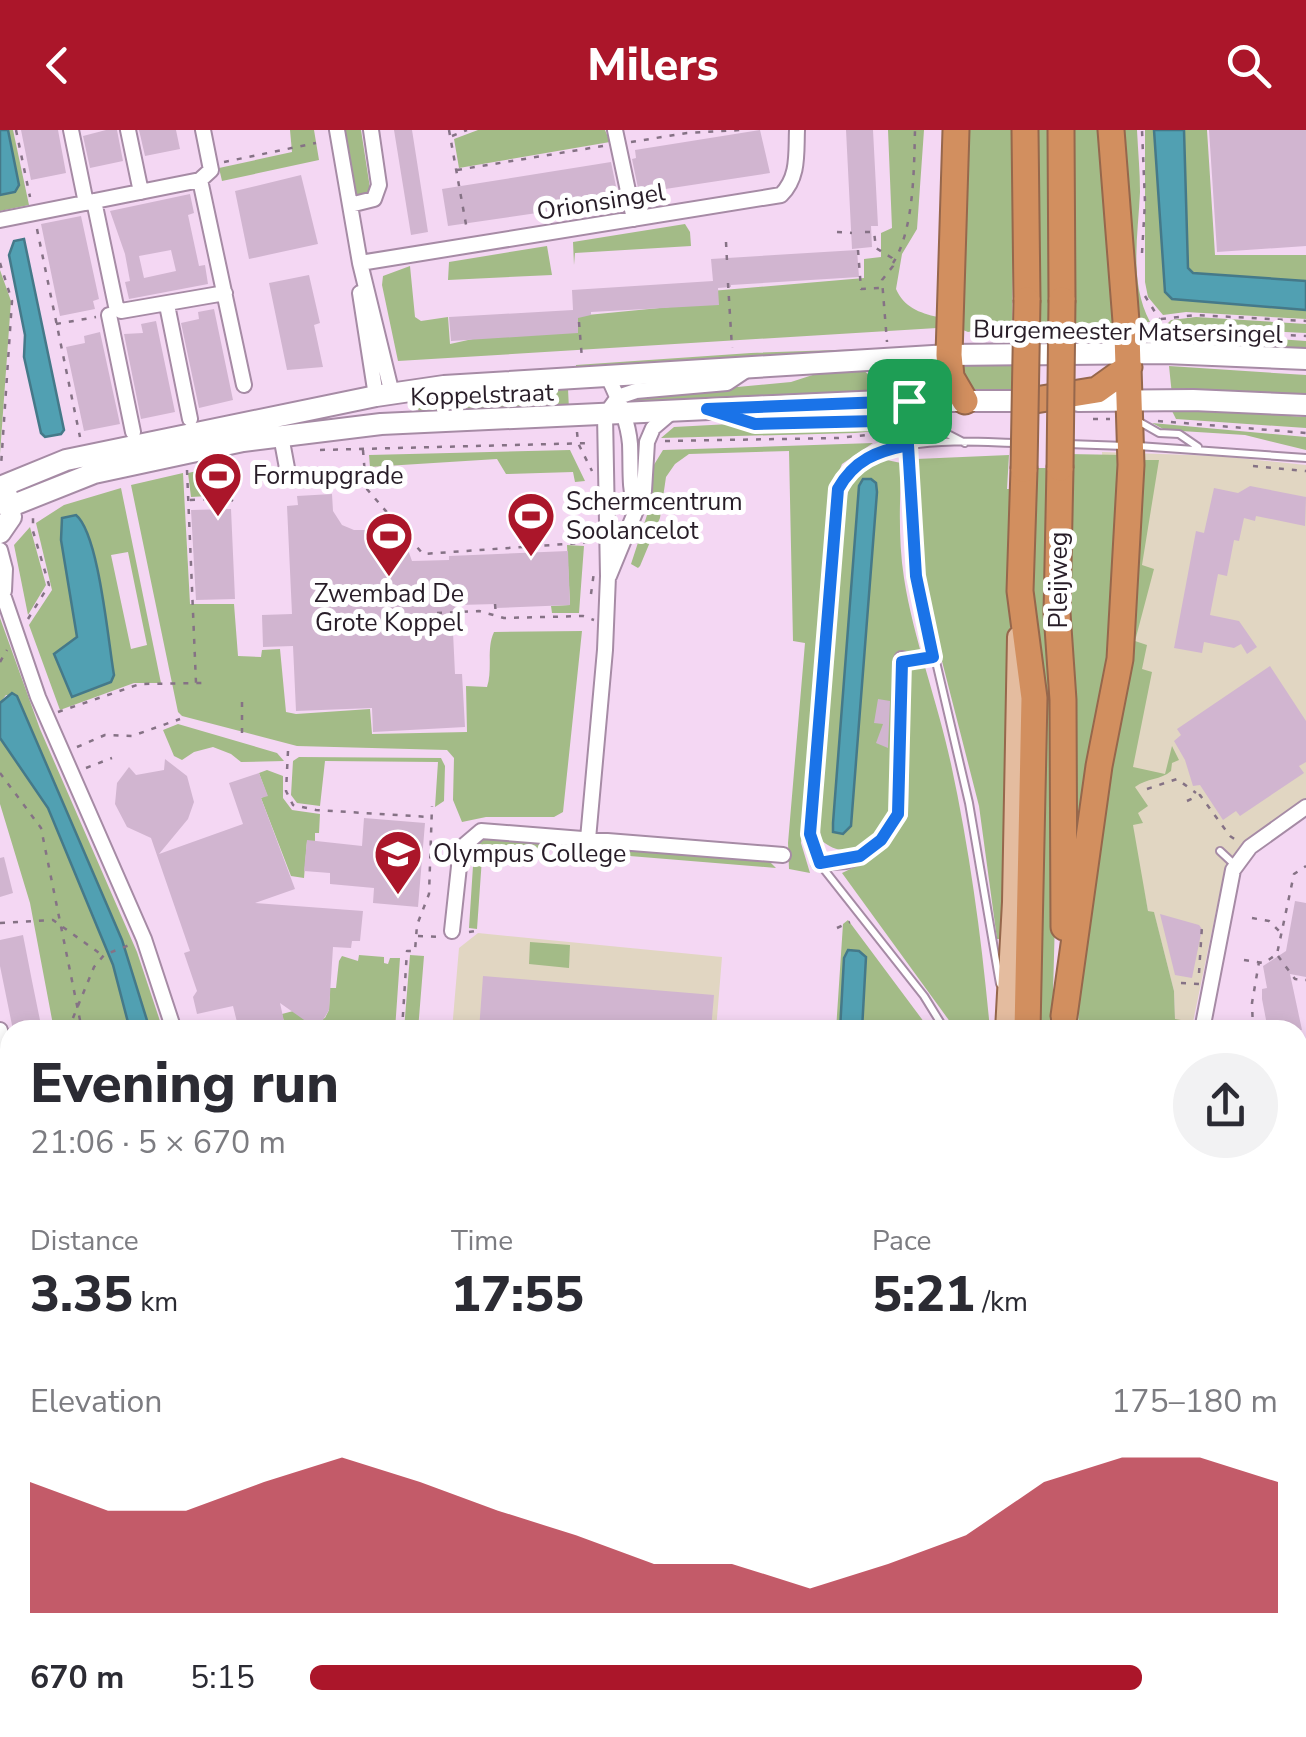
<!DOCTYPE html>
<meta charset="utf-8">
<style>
:root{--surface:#fff;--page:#f2f2f3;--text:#2b2b33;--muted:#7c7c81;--accent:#ab162a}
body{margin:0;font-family:"Nunito Sans",sans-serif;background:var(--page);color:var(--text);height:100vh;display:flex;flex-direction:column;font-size:38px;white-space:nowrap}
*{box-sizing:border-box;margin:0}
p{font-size:32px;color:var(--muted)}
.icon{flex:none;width:55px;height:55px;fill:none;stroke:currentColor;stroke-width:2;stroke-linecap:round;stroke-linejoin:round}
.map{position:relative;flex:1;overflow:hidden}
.drawer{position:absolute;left:0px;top:890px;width:1308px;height:718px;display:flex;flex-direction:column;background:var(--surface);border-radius:30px 30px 0 0;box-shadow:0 5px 15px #0003}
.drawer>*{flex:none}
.pin{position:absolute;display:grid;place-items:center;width:85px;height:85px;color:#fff;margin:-42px;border-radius:20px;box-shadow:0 5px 15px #0006}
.round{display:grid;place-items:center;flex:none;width:105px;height:105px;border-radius:52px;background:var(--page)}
.head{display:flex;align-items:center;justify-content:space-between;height:170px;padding:0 30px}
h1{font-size:55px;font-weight:800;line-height:75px}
.figures{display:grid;grid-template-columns:repeat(3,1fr);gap:15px;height:170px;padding:10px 30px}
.figures div{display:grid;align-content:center}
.figures b{font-size:50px;font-weight:800}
.figures small{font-size:28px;font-weight:400}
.figures p{font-size:28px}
.chart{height:280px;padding:20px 30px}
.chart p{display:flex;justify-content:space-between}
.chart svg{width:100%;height:180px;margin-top:10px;fill:var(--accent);opacity:.7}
ul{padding:0 30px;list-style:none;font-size:32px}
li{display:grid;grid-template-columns:160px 120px 1fr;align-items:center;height:75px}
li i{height:25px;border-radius:12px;background:var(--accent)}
header{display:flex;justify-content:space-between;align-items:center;height:130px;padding:0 30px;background:var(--accent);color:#fff;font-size:45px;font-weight:800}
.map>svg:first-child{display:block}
</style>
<header><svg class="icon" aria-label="back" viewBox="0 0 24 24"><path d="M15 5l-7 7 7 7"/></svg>Milers<svg class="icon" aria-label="search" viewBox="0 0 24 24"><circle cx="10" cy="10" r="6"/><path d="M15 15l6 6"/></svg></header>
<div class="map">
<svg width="1306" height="1607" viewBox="0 0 1306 1607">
<rect width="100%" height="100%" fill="#f4d7f3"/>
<path fill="#e1d6c2" d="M1102,322L1219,326L1306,335V668L1252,705L1224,743L1193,892L1175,890L1174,861L1154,783L1148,781L1135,716L1105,422Z
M478,803L722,827L716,900H452L459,818Z
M1298,1394L1306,1395V1607H1060L1061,1598H1298Z"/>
<path fill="#a3bb87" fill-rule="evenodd" d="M8,0H13L29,75L0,81V65L15,62L19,55Z
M290,0H314L319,30L222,51L219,38L292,22Z
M345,0H361L370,58L367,63L354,65Z
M478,0H605L610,12L459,38L454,9Z
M888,0H924L917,99L902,124L896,159C904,177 919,183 938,187L937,198L398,231L382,155L383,146L410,136L415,187L421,191L448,187L450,214L577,186L711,173V161L864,148V129L881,127V103L892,98Z
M970,0H1014L1012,194L968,202L958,198Z
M1035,0H1054L1052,193H1035Z
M1070,0H1104L1117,194L1071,193Z
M1118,0H1137C1138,21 1140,42 1140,62C1138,107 1129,152 1150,192L1133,193Z
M1145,0H1154L1165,162L1172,169L1306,180V189L1186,182L1163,185L1148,167L1145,152Z
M1184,0H1207L1215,125H1306V151L1193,143L1187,137Z
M685,94L690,102L691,116L575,123L574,135L573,112Z
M547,116L552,145L448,150L449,132Z
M0,140L11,171L0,324Z
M1196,187L1306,194V203L1165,196L1171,190Z
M1220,205L1306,211V221L1167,213L1166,207Z
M923,217L576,243V235L751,223Z
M1014,233L1016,262L970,259L959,235Z
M1169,236L1306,245V270L1172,265Z
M863,240L890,262L631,276V267L791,252L825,241Z
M568,259L569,279L419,286L417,267Z
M1189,280L1306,287V298L1176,289L1172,281Z
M1152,293L1306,307V320L1245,305L1165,300Z
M730,294L756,300L874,294L886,300L855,303L661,308L674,297Z
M873,313L842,334L829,366L801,713L810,743L789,739L788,713L805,513L793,511L789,321L689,324L675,334L666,347L660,388L640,436L638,438L631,434L649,379L652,338L663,320Z
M570,320L585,351L575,352L573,342L506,344L497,329L370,337L369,325Z
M1068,324L1123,325L1114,530L1075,787Z
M1009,325L1007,359H1012C1009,509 1011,659 1000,809H997L979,676L920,445L916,329Z
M882,329L901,333C900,372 898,409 904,448C913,507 938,573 951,634C970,722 982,811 990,900H956L842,743L869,730L891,711L908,686L910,530L894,526L892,675C880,704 852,737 821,710L819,690L842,392C849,355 847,348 882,329Z
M1138,330H1159L1142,435L1154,439L1135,511L1147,515L1142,539L1152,542L1133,637L1165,644L1172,616L1179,630L1172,633L1171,641C1161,650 1147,648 1135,657L1148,676L1138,683L1143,693L1133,695L1148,781L1154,782L1174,861L1175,889L1193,892V900H1078L1080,840Z
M224,335L225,365L191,367L188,343Z
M1036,338H1047V350L1055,789L1052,900H1038L1041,558L1031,442Z
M183,343L190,474H234L238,526L261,527L262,520L280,519L286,582L296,584L370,579L372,604L467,602L466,556L487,557C493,539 486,519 494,502L582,501L563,682L554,687H486L462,692L453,670L454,628L447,620L297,616L182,586L178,582L131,355Z
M121,358L161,553H134L60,580L29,495L52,460L36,393L64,375ZM62,388L111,553L54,524L77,507L61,410ZM128,422L147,515L131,519L111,425Z
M30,397L46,455L28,485L14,415Z
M567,415L584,416L579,483H552L551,476L570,475Z
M0,488L40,599L137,822L163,900H150L122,810L17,566L6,565L0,573Z
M178,594L277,623L284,631L241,632L231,624L213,617L194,622L182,630L174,626L163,600Z
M0,608L48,678L113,835L130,900H54L30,773L0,674Z
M299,627L441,628L445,636L444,671L435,677L438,632L325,631L320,676L297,673L291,665L293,631Z
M267,640L283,646V668L292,680L320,684L319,703H315V711H307L304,748L291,746L261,668L267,665L259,643Z
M485,708L575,716L578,722L483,714L477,799L469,798L473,736L464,735C466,722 472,713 485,708Z
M598,718L770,732L776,738L593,723Z
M848,790L930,900H862L866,827L844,828L840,900H836L843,794Z
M530,812L570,815L569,838L529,834Z
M359,825L384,827V833L388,834L390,828H400L395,900H286L282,884L297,880L311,893L325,888L329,880L330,858H336L339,831L342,826L358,831Z
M410,825L424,826L418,900H404Z
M10,1133V1221H0V1134Z
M0,1299H10V1406H0Z
M60,1598H145L144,1607H60Z
M646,1598H867L866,1607H645Z"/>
<path fill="#51a0b2" stroke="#457989" stroke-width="2.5" d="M0,0H8L19,55L15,62L0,65Z
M1154,0H1184L1188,138L1193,143L1306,151V180L1172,169L1165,162Z
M24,109L64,300L61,304L45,307L41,303L24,227L25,205L9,125L14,111Z
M863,349H871L876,353L877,362L851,696L843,704L833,702V693L859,356Z
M76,385C99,404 108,511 114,545L111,552L72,567L54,524L77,507L61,410L62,388Z
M12,563L17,566L122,810L150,900H130L113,835L48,678L0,608V573Z
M848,820L859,821L866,827L862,900H840L844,828Z"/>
<path fill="#d1b5d0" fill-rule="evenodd" d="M21,0H58L66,43L31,50Z
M106,0H117L123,31L90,38L83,6Z
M139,0H176L180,19L145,26Z
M394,0H412L428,102L411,105Z
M760,0L770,43L639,63L632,29L636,28L635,20Z
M846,0H873L878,96H871L872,117L852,119Z
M1209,0H1306V116L1217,122Z
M611,32L619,71L448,96L442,59Z
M301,45L318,114L249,129L235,61Z
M190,64L194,83L188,85L199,136L205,135L208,154L129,169L125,152L130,151L125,124L110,81ZM171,120L176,141L144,148L139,126Z
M81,86L99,169L93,171L95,179L60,186L41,94Z
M857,120L859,147L731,155V157L718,158L719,175L591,182V185L578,188V203L451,211L449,187L573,180L572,160L713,151L711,129Z
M309,145L320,193L314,195L323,237L287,240L269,153Z
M214,179L233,270L199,278L181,193L199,189L198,182Z
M156,191L175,282L141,289L124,204L143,203L141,194Z
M100,202L120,294L84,301L66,217L85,213L84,206Z
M1250,356L1306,367L1305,396L1256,386L1255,391L1244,388L1239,411L1234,410L1227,446L1218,444L1210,485L1239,491L1257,517L1247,524L1241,514L1234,518L1204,512L1202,523L1174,518L1196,401L1204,403L1214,358L1238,363Z
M332,364L333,381L342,395L354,400H380L381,403L397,408L407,417L412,431L449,430V426L568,421L570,475L496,478V474L459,475L452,481L455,544H462L465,597L373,602L372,578L296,581L293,516L263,517L262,485L292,484L287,376L298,375L297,366Z
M231,379L235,469L196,470L191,380Z
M1270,536L1306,591V632L1299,636L1304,643L1240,686L1236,681L1223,690L1200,655L1193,656L1185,630L1174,611L1181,605L1177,599Z
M878,569L890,571L888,618L876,613L883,594L874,593Z
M165,629L187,646L194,672L188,689L159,724L243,694L229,653L259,643L268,666L261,668L295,759L255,773L363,781L360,811H352L351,818L333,817L329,880L323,890L307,892L280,873L286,900H239L233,876L197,884L193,867L197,861L184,823L190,821L151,708L127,697L115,674L117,653L129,637L136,645L164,640Z
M364,688L425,693L418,777L373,773L374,758L330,754V743L304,741L307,710L362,716Z
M4,727L13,763L0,767V728Z
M1295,771L1306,773V847L1290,844L1302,900H1268L1262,869V859L1267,858L1263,836L1286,821Z
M1160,784L1199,795L1202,799L1192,848L1175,845Z
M23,805L32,851L42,900H13L0,836V810Z
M483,846L714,865L711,900H479Z"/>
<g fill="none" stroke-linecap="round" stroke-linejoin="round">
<g stroke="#a68ba5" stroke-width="10">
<path id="lane" d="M932,233L915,254L909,271L908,315L916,446L969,673L1000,854
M871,237L903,265
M915,278L930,295L965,313
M725,286L755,295L877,291L898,302L908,314
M1138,291L1159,303L1179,304L1198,317
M1068,314L1125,316
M1138,316L1306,328
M1220,721L1235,735
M945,900L924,866L819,733L810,704L838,359C868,301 964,312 1020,313
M948,1607V1598"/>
</g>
<g stroke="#a68ba5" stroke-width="18">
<path id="street" d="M71,0L86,73
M128,0L141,62
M337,0L360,133L392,264
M615,0L634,89
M200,50L244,255
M94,71L116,176L121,181L225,163
M350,75L374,69L379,55L371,0
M0,90L200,50L211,40L203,0
M360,133L781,65C799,47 796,24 797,0
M360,163L376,266
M167,175L190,289
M109,185L133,302
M607,245C618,267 628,290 630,314C631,337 629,357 635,379
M281,306L287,338
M0,420L5,439L4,461
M609,446L644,361L647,312L653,298L673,281
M0,456L38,567L144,809L174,900
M588,709L605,520L608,446L605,285L618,267L636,261L727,253L748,239
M819,733L846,731L860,726L881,710L898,684L902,529
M452,801L461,718L481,701L783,725
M0,900L10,958
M1202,900L1233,740L1250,717L1306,677
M0,1073L10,1072
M1298,1073L1306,1086
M0,1416L10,1419
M1298,1546L1306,1543
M1298,1570L1306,1567
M0,1585H10
M186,1607L187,1598
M368,1607L369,1598
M528,1607L529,1598
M1148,1607L1166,1598
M1200,1607L1225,1598"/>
</g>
<g stroke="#a68ba5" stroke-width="24">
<path id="secondary" d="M1078,271L1193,270L1306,275
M0,357L66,330L376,266L444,256L949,225L1165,223L1306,229
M11,376L94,343L243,311L381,294L881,271H1039
M0,403L11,387L7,365"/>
</g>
<g stroke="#96674c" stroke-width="24">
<path id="primary" d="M1006,900L1013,772L1018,507
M0,1125H10
M0,1239L10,1238
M1015,1598V1607
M976,1607V1598"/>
</g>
<g stroke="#96674c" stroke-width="29">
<path id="highway" d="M956,0L949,225L951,247L965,271
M1025,0L1027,170
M1061,0L1062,170
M1029,271L1097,260L1129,237
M1060,338L1057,483L1063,570L1064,797
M1024,339L1020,461L1034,568L1027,900
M1064,886L1099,636L1120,529L1131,335L1127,204L1111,0
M1298,1268L1306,1269
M1298,1313L1306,1314"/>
</g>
<path stroke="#857285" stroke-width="2.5" stroke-dasharray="5 8" stroke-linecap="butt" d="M16,0L30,67
M449,0L467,100
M452,6L467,0
M631,12L687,3L741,0
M224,32L316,13
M457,40L603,16
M37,99L80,307
M837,102L852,103
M865,102H874L876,118L892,128L893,136L882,150L887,212
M726,112L727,131
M858,120L861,159L881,158
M1142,123L1145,72L1142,0
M0,133L12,171L1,336
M893,133C914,100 914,39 915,0
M728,153L732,218
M1145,166L1160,190L1163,203
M1161,189L1196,185L1306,191
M579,192L582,229
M56,194L96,187
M1083,204H1105
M1148,204L1217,201L1306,206
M988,206L1005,204
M1093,289H1110
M1158,291L1306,303
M577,302L578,313L592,341
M665,311L838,308L876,304
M320,320L592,313
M363,320L366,358L423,424L594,412
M226,331L228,368L233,371
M1253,336L1306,341
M187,340L196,553
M190,370L227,368
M591,464L594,442
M495,474L496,486
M437,483L479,481L504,488L583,486L594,490
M28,489L49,455L33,401V385
M0,532L7,520
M242,572V609
M58,582L140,554L202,553
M77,617L105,605L132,606L180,589
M288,621L286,661L293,675L316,680L429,687
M86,638L112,628
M0,643L41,698L82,900
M1147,659L1177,649L1196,663
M1187,671L1200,665L1230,706L1236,710
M1252,788L1269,791L1281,803
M0,793L53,790L102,825
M837,798L850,792
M469,802L481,800
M418,806L440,807
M1278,826L1295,849L1306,850
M1244,830L1264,833L1277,824L1294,744L1306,736
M1199,843L1202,796
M1181,853L1199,854
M68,900L94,837L104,825L132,814
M402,900L407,821H415L417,795L429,764L432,676
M1253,900L1252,873L1259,832
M1298,939L1306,934
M1298,959L1306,965
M1306,1001L1303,1003L1306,1008
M1298,1200L1306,1201
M0,1294H10
M1298,1367L1306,1368
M0,1531H10
M1102,1598L1105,1607
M148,1607L149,1598
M250,1607V1598
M1041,1607V1598"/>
<use href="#lane" stroke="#fff" stroke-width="6"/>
<use href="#street" stroke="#fff" stroke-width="14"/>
<use href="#secondary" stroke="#fff" stroke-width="20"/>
<use href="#primary" stroke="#e4bc9f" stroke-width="20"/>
<use href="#highway" stroke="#d28f5f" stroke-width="25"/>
<g stroke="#96674c" stroke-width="29" stroke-linecap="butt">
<path id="highway-bridge" d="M1060,338L1062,170
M1024,339L1027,170"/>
</g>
<use href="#highway-bridge" stroke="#d28f5f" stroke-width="25"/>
</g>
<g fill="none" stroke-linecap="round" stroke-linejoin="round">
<g stroke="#fff" stroke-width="20">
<path id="route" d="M909,271L707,279L755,294L877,291L898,302L908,315L916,446L933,527L902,532L898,684L881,710L860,726L820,733L810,704L838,359C854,330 877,321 908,315L909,271"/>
</g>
<use href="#route" stroke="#1a73e8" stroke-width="12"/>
</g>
<defs>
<g id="stadium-pin" transform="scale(2.5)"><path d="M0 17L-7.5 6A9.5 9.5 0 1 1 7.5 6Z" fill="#ab162a" stroke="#fff"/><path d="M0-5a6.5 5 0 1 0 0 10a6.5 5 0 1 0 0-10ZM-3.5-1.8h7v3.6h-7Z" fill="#fff"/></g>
<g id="university-pin" transform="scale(2.5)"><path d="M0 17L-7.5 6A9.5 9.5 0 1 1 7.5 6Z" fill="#ab162a" stroke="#fff"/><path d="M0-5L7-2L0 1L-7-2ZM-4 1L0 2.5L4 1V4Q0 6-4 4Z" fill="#fff"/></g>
</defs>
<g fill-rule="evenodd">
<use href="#stadium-pin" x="218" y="346"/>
<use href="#stadium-pin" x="531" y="386"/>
<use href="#stadium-pin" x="389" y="406"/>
<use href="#university-pin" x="398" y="724"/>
</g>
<g text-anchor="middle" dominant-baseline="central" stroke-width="10" stroke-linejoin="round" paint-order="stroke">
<g font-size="25" fill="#281d28" stroke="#fff">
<text transform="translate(601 72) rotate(-9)">Orionsingel</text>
<text transform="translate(1128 202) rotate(1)">Burgemeester Matsersingel</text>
<text transform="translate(482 265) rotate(-2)">Koppelstraat</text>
<text transform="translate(1059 450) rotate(-90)">Pleijweg</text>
</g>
<g font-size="25" fill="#281d28" stroke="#fff" text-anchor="start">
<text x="253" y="346">Formupgrade</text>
<text x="566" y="372">Schermcentrum<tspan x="566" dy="29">Soolancelot</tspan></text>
<text x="389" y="464" text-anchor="middle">Zwembad De<tspan x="389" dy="29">Grote Koppel</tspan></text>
<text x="433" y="724">Olympus College</text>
</g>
</g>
</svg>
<div class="pin" style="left:909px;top:271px;background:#1e9e55"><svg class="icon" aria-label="arrive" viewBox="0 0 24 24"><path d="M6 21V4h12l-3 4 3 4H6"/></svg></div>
<section class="drawer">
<div class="head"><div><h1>Evening run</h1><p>21:06 · 5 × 670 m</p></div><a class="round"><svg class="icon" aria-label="share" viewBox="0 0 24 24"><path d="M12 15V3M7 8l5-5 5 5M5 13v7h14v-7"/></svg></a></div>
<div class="figures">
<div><p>Distance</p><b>3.35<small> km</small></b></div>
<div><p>Time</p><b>17:55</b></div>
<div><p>Pace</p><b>5:21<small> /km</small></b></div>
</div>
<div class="chart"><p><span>Elevation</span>175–180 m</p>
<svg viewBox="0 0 160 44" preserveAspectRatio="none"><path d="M0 44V12L10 19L20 19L30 12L40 6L50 12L60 19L70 25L80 32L90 32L100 38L110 32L120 25L130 12L140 6L150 6L160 12V44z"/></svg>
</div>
<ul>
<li><b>670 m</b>5:15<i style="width:86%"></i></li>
</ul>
</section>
</div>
